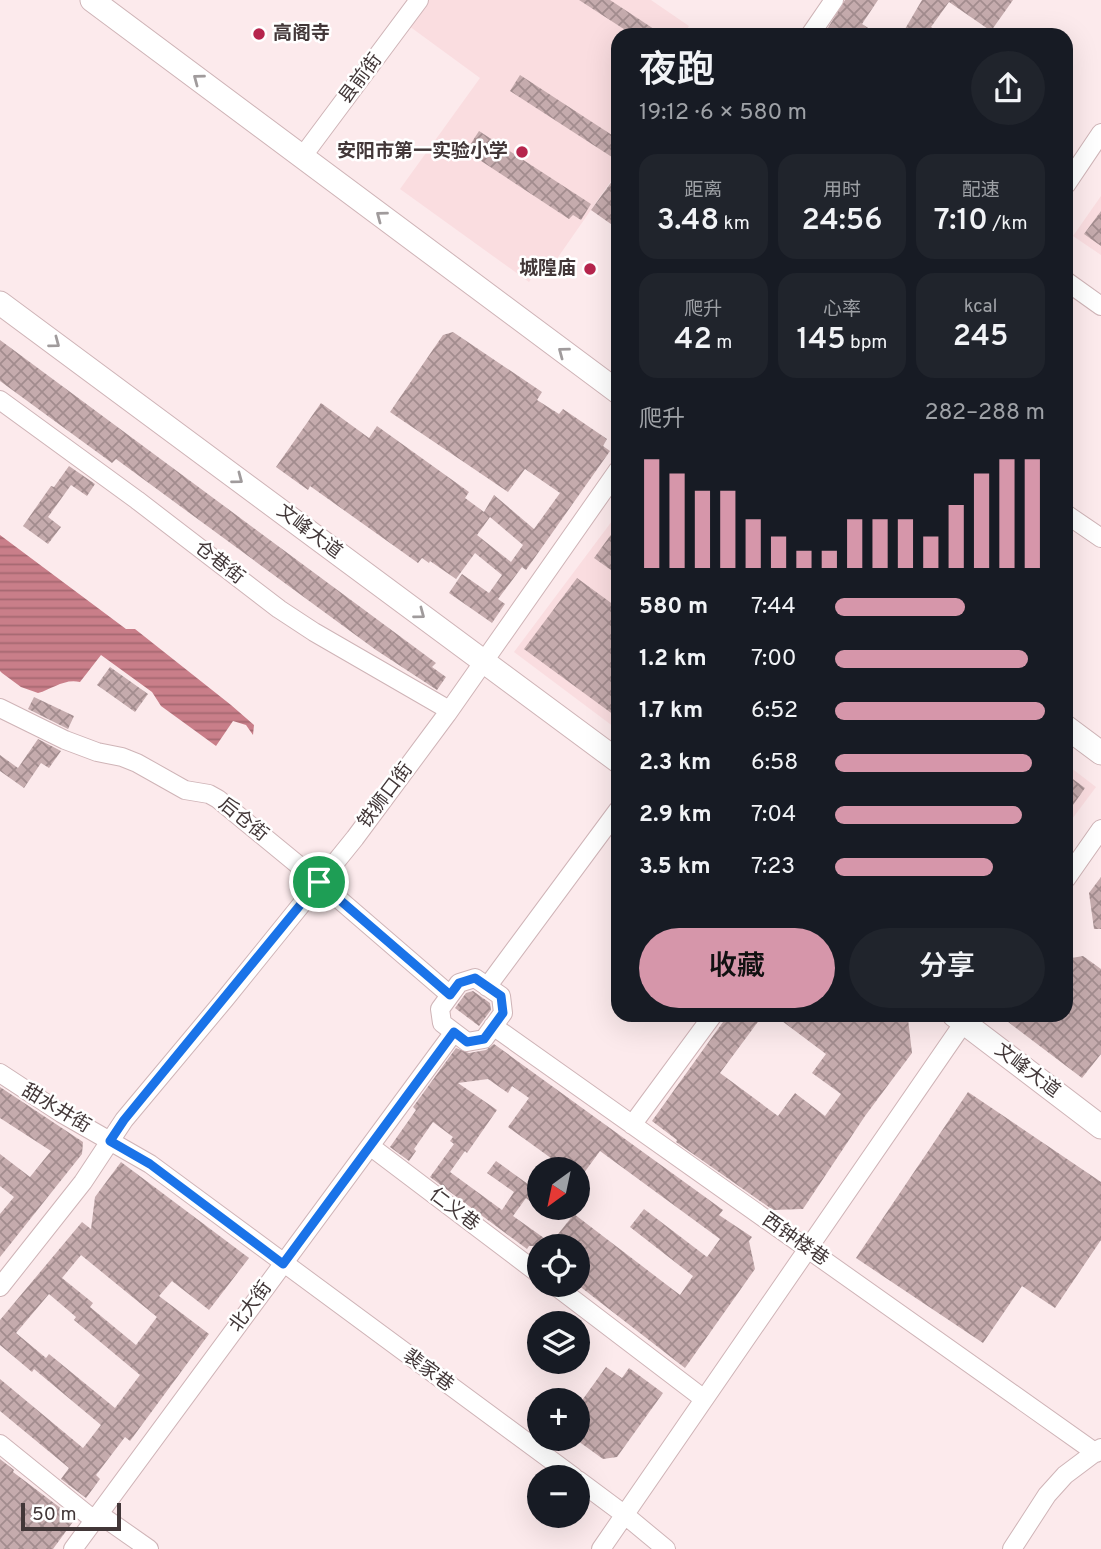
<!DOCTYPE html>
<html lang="zh">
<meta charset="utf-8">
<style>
:root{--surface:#171b24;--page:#20242c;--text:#f1f3f6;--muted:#9ea1a6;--accent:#d696aa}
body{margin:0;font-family:Overpass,"Noto Sans SC",sans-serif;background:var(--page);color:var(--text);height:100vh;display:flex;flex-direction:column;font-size:26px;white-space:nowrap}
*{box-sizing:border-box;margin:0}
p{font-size:23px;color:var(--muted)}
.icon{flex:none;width:38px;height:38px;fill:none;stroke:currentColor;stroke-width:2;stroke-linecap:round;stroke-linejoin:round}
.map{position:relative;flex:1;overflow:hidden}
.side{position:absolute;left:611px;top:28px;width:462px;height:994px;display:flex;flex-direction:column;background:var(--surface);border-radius:21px;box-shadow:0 7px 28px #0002}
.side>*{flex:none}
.needle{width:46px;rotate:213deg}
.buttons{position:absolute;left:527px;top:1157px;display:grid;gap:14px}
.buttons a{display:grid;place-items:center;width:63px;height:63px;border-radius:50%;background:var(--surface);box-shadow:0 7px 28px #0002;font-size:35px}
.scale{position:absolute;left:21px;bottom:18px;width:100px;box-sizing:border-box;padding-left:7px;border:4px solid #423738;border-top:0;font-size:19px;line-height:24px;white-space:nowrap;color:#423738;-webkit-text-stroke:5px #fff;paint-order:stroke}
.pin{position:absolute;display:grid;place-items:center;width:60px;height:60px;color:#fff;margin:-30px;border:4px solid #fff;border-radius:50%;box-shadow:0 2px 7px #0007}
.round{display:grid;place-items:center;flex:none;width:74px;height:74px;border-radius:37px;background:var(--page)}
.summary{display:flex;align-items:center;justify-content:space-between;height:119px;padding:0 28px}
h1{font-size:38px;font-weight:600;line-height:52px}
.stats{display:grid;grid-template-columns:repeat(3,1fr);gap:10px;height:119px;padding:7px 28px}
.stats div{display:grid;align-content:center;border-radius:18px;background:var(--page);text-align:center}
.stats b{font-size:30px;font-weight:600}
.stats small{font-size:19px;font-weight:400}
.stats p{font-size:19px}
.chart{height:196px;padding:14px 28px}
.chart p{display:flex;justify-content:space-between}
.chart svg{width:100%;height:126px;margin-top:7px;stroke:var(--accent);stroke-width:6}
.cta{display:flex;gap:14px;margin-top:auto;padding:14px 28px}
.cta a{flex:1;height:80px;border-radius:42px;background:var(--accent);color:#111;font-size:28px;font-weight:600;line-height:80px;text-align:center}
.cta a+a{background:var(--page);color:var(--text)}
ul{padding:0 28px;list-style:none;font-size:23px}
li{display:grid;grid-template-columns:112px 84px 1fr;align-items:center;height:52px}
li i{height:18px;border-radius:9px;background:var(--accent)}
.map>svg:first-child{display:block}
</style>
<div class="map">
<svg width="1101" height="1549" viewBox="0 0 1101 1549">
<defs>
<pattern id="water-rules" width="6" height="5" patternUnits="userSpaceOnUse" patternTransform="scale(1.75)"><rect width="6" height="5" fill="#c97e89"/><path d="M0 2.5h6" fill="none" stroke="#a56871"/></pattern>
<pattern id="building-cross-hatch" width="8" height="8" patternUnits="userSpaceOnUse" patternTransform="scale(1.75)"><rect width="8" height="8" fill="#c5abad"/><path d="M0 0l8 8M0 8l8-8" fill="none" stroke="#a28c8e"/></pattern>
</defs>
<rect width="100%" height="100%" fill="#fceaec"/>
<path fill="#fadde0" d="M428,0H651L689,26L683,35H618V171L554,263L546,257L529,282L400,189L480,78L409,26Z
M1101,196V255L1073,236Z
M618,513V730L514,652Z
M1066,764L1096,787L1066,827Z"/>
<path fill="url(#water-rules)" d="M0,535L126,629H135L231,705L254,725L253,735L246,725L233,721L216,746L161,706L152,692L101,655L80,682C65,678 52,689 38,693L21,687L2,673L0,671Z"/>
<path fill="url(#building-cross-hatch)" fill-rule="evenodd" d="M579,0H610L663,35H633Z
M845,0H878L862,24L879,35H832L826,31Z
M922,0H1013L991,31L949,2L931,27L942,35H915L905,29Z
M520,75L618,139V161L510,91Z
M479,131L591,204L581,220L573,215L569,219L466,151Z
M618,173V201L613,208L618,212V229L591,210Z
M1101,211V246L1084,234Z
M453,332L542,392L537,400L559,414L563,409L607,439L603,446L610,451L526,570L522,567L498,599L505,604L492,623L449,593L462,574L489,593L502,575L475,553L456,579L430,561L429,563L422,558L418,563L310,486L308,490L276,467L321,403L369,438L377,426L469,492L465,498L484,512L494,495L534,529L560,493L525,469L508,492L390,412L443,335ZM490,517L523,545L511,562L477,535Z
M0,340L436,663L432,667L446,677L437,690L376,650L116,459L112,463L0,381Z
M69,466L95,484L87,496L71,485L48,517L61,527L48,544L23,526L51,486L54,487Z
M618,525V575L594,558Z
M577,578L618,608V718L524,649Z
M110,667L148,694L135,712L97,685Z
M34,697L74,716L68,729L28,709Z
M38,739L61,751L49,768L41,763L24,788L0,771V755L18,768Z
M1066,774L1085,788L1066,815Z
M1101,877V929H1094L1089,893Z
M1083,956L1101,969V1054L1082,1078L999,1015H1066V959Z
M473,991L490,1003L491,1010L479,1026L455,1008L466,993Z
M728,1015H763L720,1073L778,1116L795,1093L825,1116L841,1094L812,1073L826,1054L774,1015H901L908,1019L912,1053L865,1116L803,1209L773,1210L676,1142L677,1140L652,1121Z
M494,1044L723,1210L719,1215L752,1237L749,1241L755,1269L685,1368L578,1285V1246H529L527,1249L430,1177L454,1144L450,1141L453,1137L433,1122L414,1149L416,1151L409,1161L390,1147L416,1110L413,1107L456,1048L469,1053L486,1050ZM488,1079L508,1093L512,1086L529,1098L508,1127L566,1169H578V1181L600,1151L720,1239L707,1257L644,1209L630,1227L693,1276L680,1295L574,1214L551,1243L513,1216L526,1198L539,1208V1192L496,1161L487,1173L514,1192L502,1210L450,1172L465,1151L467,1153L497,1110L458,1083Z
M0,1087L83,1142L82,1154L0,1257V1214L14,1197L0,1186V1154L30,1177L51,1151L0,1118Z
M968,1092L1101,1182V1240L1055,1308L1022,1286L983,1343L856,1258Z
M121,1162L249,1258L209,1310L172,1281L159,1296L209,1334L130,1441L125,1437L96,1475L100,1479L86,1498L61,1479L69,1468L0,1411V1379L83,1448L101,1425L34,1369L32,1372L0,1345V1320L82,1222L91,1229L95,1197ZM81,1255L157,1317L136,1345L90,1307L93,1303L62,1278ZM49,1294L76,1317L74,1320L140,1375L115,1408L49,1354L46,1358L16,1333Z
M606,1367L622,1378L629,1368L663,1393L617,1457L603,1459L578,1441V1406Z
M0,1459L14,1470L13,1472L75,1519L53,1549H0Z"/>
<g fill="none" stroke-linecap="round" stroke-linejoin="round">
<g stroke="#cfb4b7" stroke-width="20">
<path id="minor" d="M810,35L834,0
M302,157L419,0
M1066,185L1101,133
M1066,281L1101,306
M0,400L137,500L279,609L314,632L449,710
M1066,514L1101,538
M0,708L65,740L97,752L122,757L137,763L185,790L209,794L218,799L319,882L450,995
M1066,879L1101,829
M475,978L501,996L503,1013L484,1039L467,1042L442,1023L440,1009L459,983Z
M487,987L618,810
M493,1026L1096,1453
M0,1073L61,1113L150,1164L574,1477
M632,1125L713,1015
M370,1146L539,1274
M553,1284L704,1399
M0,1287L83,1182L124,1120L225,999L355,838L447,714L618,470
M0,1444L94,1520
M578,1480L625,1515L666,1549
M99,1514L149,1549
M73,1549L454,1032
M601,1549L969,1015
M1012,1549L1047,1495L1065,1475L1101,1448"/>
</g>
<g stroke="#cfb4b7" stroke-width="25">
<path id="major" d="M92,0L618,392
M0,303L618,761
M1066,727L1101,753
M954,1015L1101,1127"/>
</g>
<use href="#minor" stroke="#fff" stroke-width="18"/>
<use href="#major" stroke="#fff" stroke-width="23"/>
</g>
<defs><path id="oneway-chevron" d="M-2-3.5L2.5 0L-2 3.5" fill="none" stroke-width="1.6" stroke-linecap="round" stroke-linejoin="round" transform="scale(1.75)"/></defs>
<g stroke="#a09b9c">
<use href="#oneway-chevron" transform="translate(198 79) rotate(-143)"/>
<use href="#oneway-chevron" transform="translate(381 216) rotate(-143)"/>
<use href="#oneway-chevron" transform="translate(55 343) rotate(37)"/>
<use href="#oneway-chevron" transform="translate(563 352) rotate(-143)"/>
<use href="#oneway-chevron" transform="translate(238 479) rotate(37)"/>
<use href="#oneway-chevron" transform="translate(420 614) rotate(37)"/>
</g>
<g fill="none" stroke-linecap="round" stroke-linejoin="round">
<g stroke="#fff" stroke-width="14">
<path id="route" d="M319,882L450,995L459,983L475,978L501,996L503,1013L484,1039L467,1042L454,1032L283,1264L150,1164L110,1141L124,1120Z"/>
</g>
<use href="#route" stroke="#1a73e8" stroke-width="9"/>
</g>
<g fill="#b6254d" stroke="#fff" stroke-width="2.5">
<circle cx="259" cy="34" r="7"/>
<circle cx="522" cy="152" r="7"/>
<circle cx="590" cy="269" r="7"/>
</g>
<g text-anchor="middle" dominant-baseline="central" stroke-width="5" stroke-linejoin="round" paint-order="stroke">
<g font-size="19" font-weight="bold" fill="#423738" stroke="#fff" text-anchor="end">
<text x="273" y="34" text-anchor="start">高阁寺</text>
<text x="508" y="152">安阳市第一实验小学</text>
<text x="576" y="269">城隍庙</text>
</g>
<g font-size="19" fill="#423738" stroke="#fff">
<text transform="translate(361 79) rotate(-53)">县前街</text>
<text transform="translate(309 532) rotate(37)">文峰大道</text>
<text transform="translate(219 563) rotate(38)">仓巷街</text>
<text transform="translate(386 796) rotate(-53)">铁狮口街</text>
<text transform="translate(243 820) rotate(39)">后仓街</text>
<text transform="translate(1027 1071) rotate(37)">文峰大道</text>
<text transform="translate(56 1109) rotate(31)">甜水井街</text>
<text transform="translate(454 1210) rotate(37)">仁义巷</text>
<text transform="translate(795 1240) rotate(35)">西钟楼巷</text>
<text transform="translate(251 1307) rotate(-54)">北大街</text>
<text transform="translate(428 1371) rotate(36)">裴家巷</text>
</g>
</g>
</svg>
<div class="buttons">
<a><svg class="needle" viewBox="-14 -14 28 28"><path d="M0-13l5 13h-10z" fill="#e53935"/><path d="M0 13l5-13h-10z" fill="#9ea1a6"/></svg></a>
<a><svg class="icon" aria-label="locate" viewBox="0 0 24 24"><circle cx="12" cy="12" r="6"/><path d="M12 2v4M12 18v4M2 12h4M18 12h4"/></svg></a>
<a><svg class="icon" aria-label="layers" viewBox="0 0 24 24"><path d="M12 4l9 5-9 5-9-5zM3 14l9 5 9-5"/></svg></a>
<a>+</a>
<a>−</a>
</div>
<div class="scale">50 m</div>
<div class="pin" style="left:319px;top:882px;background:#1e9e55"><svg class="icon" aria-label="arrive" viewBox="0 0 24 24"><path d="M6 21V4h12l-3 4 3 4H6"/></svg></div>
<section class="side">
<div class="summary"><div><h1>夜跑</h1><p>19:12 · 6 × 580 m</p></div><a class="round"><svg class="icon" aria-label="share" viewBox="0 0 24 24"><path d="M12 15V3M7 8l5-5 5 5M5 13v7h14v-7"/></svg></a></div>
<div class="stats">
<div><p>距离</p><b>3.48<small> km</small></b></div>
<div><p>用时</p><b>24:56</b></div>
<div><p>配速</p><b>7:10<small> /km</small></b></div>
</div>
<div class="stats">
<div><p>爬升</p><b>42<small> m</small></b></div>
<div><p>心率</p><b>145<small> bpm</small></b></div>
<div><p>kcal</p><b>245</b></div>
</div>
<div class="chart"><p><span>爬升</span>282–288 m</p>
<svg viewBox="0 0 160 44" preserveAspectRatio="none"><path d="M5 44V6M15 44V11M25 44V17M35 44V17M45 44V27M55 44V33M65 44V38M75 44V38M85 44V27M95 44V27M105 44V27M115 44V33M125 44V22M135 44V11M145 44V6M155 44V6"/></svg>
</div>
<ul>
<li><b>580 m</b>7:44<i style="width:62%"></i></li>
<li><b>1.2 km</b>7:00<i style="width:92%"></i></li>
<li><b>1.7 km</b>6:52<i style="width:100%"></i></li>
<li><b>2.3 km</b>6:58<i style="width:94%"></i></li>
<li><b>2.9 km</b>7:04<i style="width:89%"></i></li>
<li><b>3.5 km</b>7:23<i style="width:75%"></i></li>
</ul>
<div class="cta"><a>收藏</a><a>分享</a></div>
</section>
</div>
